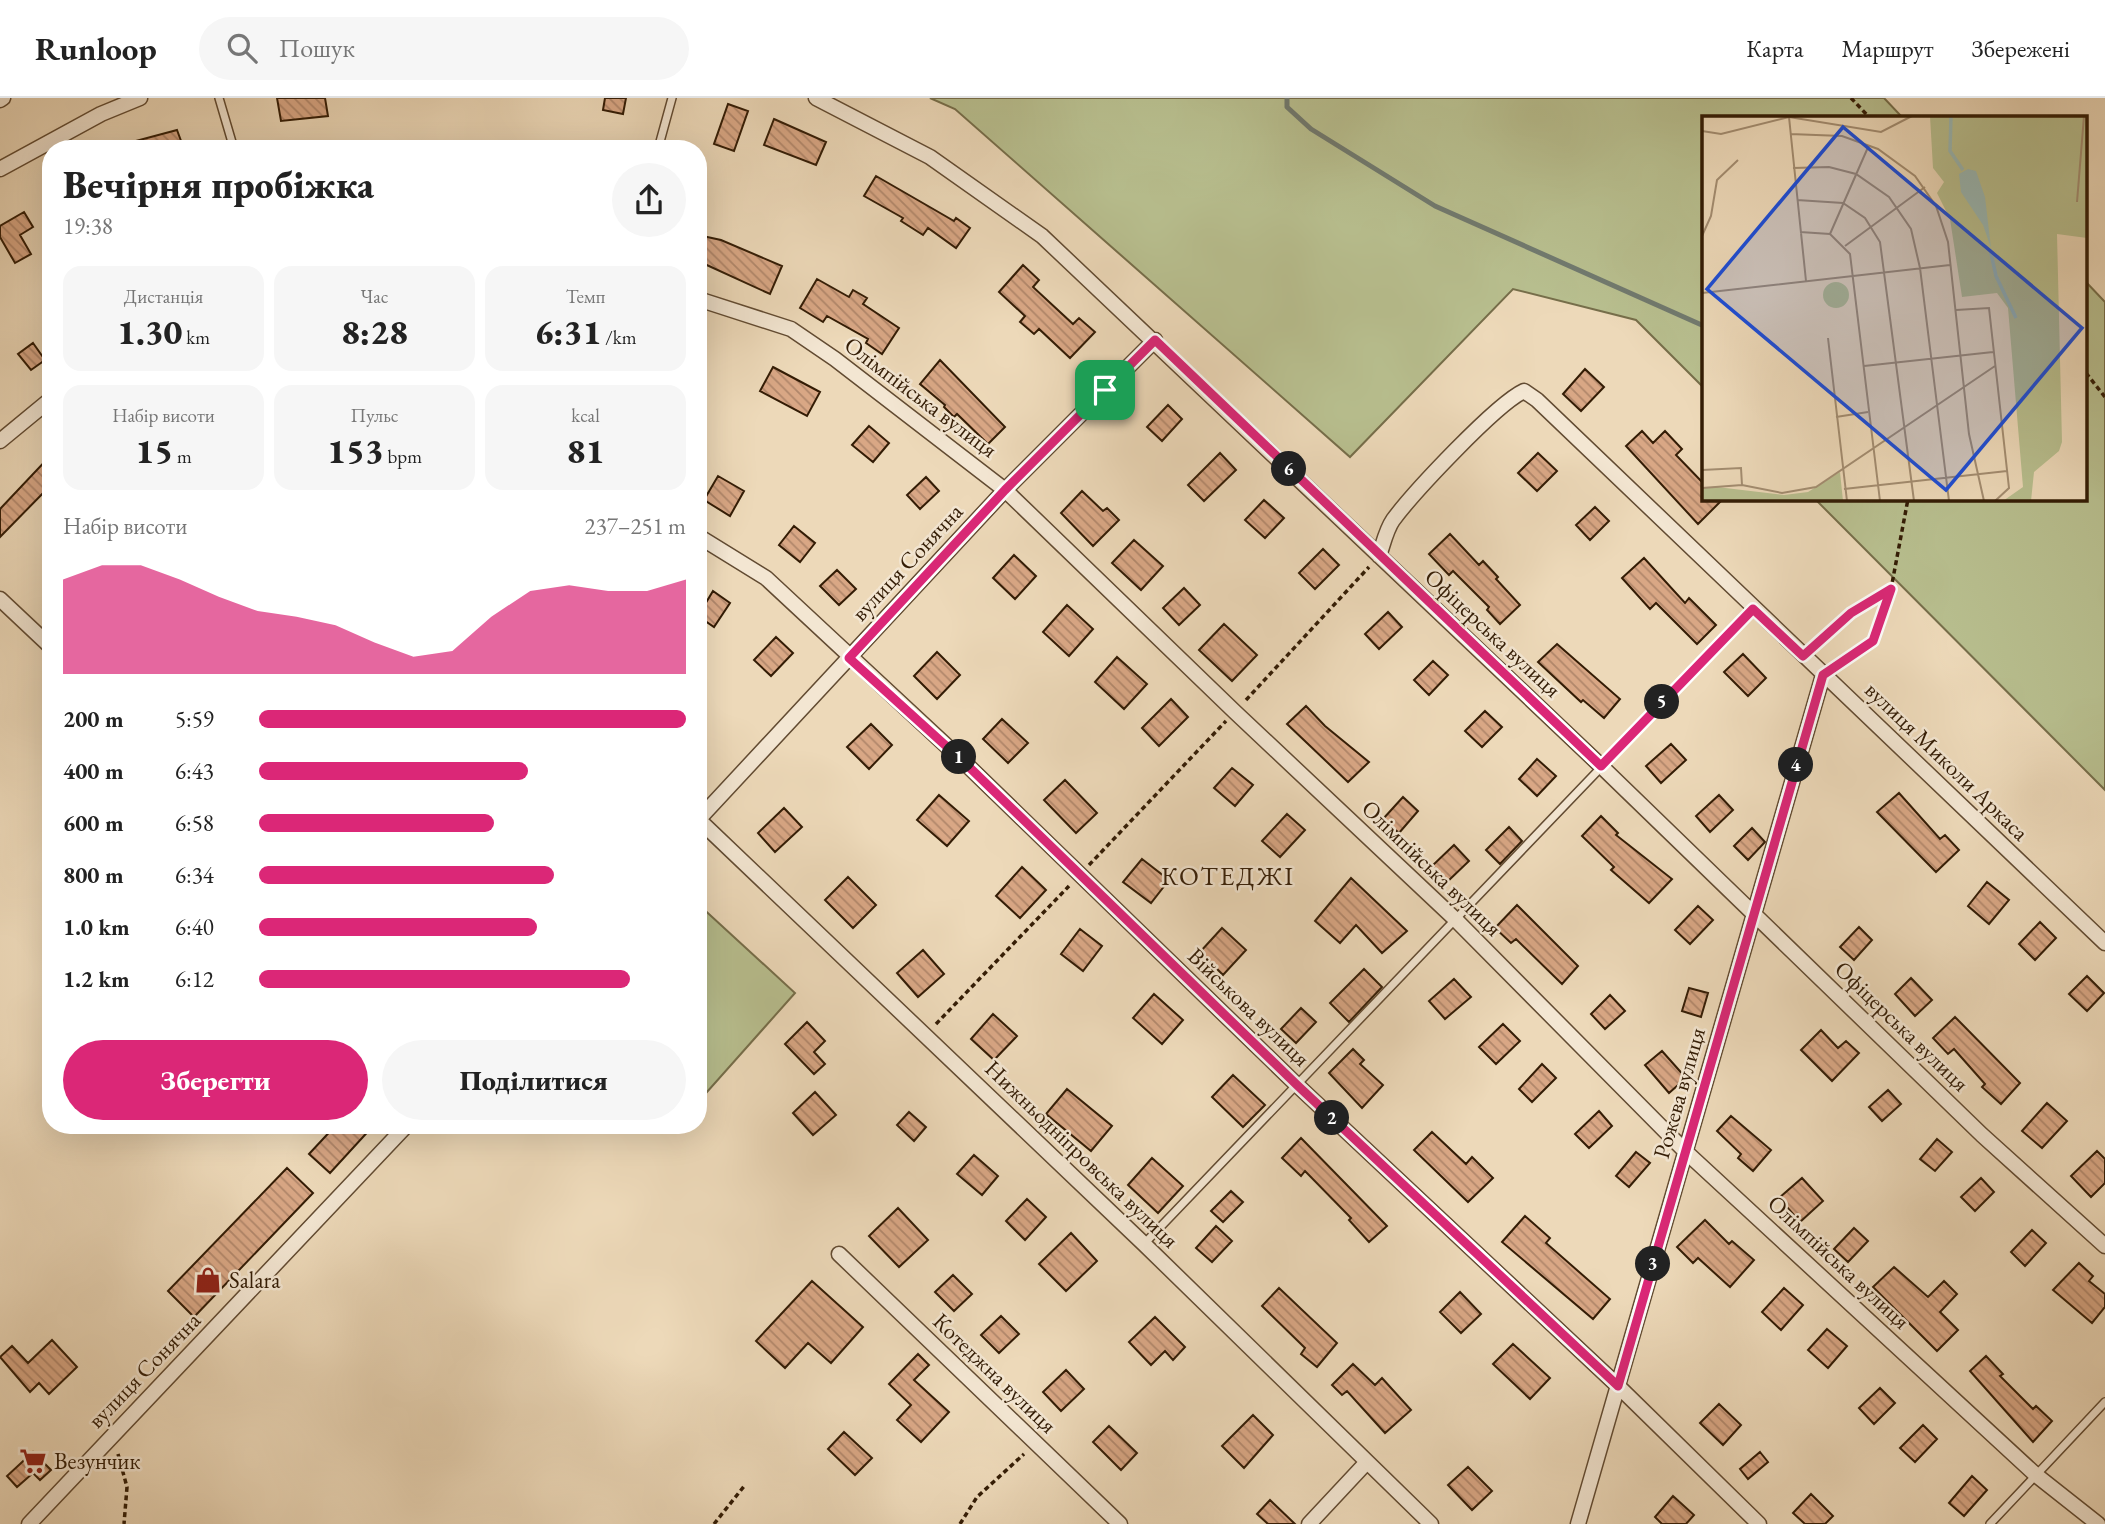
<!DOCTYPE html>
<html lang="uk">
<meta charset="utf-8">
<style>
:root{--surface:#fff;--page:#f6f6f6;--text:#222;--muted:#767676;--line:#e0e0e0;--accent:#db2777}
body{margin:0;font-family:"EB Garamond",serif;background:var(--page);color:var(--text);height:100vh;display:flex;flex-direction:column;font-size:26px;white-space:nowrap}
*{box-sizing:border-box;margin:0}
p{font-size:23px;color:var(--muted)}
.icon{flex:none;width:38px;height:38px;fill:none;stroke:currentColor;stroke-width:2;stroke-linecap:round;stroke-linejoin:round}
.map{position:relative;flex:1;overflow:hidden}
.sheet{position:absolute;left:42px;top:42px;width:665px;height:994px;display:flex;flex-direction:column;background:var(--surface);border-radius:28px;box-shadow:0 7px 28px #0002}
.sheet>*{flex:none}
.pin{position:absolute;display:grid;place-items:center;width:60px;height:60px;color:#fff;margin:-30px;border-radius:14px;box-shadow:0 4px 10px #0006}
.km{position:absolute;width:35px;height:35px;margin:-18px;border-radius:50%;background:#222;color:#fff;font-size:19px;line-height:35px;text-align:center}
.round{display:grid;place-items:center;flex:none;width:74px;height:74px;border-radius:37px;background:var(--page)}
.overview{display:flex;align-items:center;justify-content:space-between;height:119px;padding:0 21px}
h1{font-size:38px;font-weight:800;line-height:52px}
.metrics{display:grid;grid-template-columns:repeat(3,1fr);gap:10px;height:119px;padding:7px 21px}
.metrics div{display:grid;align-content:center;border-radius:18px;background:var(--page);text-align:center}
.metrics b{font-size:35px;font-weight:800}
.metrics small{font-size:19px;font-weight:400}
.metrics p{font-size:19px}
.chart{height:196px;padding:14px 21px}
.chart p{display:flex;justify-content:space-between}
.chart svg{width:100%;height:126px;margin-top:7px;fill:var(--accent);opacity:.7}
.primary-button{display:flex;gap:14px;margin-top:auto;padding:14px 21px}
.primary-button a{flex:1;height:80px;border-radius:42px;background:var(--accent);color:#fff;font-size:28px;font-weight:800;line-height:80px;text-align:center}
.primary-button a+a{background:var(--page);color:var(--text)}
ul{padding:0 21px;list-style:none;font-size:23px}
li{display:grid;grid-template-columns:112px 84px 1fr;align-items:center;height:52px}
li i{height:18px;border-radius:9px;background:var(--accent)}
header{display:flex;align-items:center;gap:42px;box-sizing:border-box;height:98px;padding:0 35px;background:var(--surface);border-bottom:2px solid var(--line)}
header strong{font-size:33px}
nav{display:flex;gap:38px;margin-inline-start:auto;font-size:24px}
.search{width:490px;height:63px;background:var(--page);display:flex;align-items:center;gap:18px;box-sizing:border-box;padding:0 24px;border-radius:38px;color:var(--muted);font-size:26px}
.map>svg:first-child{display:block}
</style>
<header>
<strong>Runloop</strong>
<div class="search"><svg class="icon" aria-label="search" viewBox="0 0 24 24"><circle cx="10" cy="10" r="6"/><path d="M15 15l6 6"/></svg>Пошук</div>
<nav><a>Карта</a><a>Маршрут</a><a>Збережені</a></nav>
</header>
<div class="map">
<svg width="2105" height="1426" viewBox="0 0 2105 1426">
<defs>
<pattern id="building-back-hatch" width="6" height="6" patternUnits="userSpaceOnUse" patternTransform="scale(1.75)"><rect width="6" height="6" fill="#d9a785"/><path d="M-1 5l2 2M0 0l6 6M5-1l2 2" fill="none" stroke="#b1876b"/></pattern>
</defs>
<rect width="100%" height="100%" fill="#edd9b9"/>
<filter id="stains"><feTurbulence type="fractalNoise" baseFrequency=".00286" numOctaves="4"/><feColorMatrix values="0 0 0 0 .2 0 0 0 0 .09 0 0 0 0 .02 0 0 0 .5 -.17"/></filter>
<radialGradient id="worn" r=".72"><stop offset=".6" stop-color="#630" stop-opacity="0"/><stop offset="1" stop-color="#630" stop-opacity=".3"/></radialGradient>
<path fill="#b8bf8f" stroke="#766e4a" stroke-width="2" d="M930,0H1884L1902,19H1704V290L1636,222L1513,191L1350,359L955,11Z
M2086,184L2105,204V692L1815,401H2086Z
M698,806L795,895L699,1003H698Z"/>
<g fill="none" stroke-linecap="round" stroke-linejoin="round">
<path stroke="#717a6f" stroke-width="5" d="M1287,0V9L1311,31L1435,108L1704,228"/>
</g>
<path fill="url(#building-back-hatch)" stroke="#331c05" stroke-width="2" d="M277,0H325L328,18L281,23Z
M605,0H626L623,16L603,12Z
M728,6L748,13L734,53L714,46Z
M774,21L826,44L816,67L764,47Z
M177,32L184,51H117V48Z
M876,78L954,123L956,120L970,130L956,150L928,130L923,137L901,123L903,120L864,98Z
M24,114L33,129L20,137L31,156L15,165L0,139V128Z
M698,137L721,142L782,168L770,196L698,163Z
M1023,167L1039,182L1033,189L1073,226L1079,220L1095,234L1070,260L1039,231L1034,236L1020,224L1025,218L999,194Z
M817,181L849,199L853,192L867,200L863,206L899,230L882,256L866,245L868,241L827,218L823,224L800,210Z
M33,245L45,262L31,272L18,256Z
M940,262L1005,329L988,346L957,316L954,319L944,309L945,307L920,286Z
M773,269L820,294L807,318L760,293Z
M1585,271L1604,289L1581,313L1563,296Z
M1168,307L1182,321L1162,343L1147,329Z
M869,328L889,345L873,364L852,347Z
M1642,333L1653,345L1665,333L1682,351L1676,357L1704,386V401H1723L1698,426L1626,348Z
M1220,355L1236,372L1204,403L1188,387Z
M1538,355L1557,373L1537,393L1518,375Z
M51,357V387L0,439V411Z
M718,378L744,393L730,418L704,402Z
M926,379L939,393L920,411L907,397Z
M1082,393L1103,413L1107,410L1119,422L1093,448L1061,415Z
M1264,402L1284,420L1265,440L1245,422Z
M1595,409L1609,423L1590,442L1576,427Z
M794,428L815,445L800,464L779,447Z
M1450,436L1479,467L1483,463L1498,479L1496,481L1520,507L1500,526L1487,512L1489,509L1453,473L1449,477L1429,456Z
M1134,442L1163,468L1141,492L1112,465Z
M1323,451L1339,467L1315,491L1299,475Z
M1014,457L1036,478L1015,501L993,480Z
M1644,460L1685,505L1689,500L1716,527L1697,546L1656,505L1650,511L1622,480Z
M837,472L856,491L839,507L820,488Z
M1184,490L1200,507L1179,527L1163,510Z
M713,493L730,505L714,529L698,518Z
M1067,507L1093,531L1069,558L1043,534Z
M1388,514L1402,529L1379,551L1365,536Z
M1224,526L1257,557L1232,583L1199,552Z
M776,539L793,555L771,578L754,562Z
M1557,546L1620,601L1604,620L1583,602L1581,604L1538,564Z
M937,554L960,577L937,601L914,578Z
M1743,556L1766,580L1748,598L1724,574Z
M1117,559L1147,586L1124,611L1095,584Z
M1433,563L1448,577L1429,597L1414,582Z
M1171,601L1188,619L1159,648L1142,630Z
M1306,608L1325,628L1369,664L1348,684L1287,626Z
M1485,613L1502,629L1482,649L1465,633Z
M1002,621L1028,645L1008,665L983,641Z
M871,626L892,647L869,671L847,649Z
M1671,646L1686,662L1661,685L1646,668Z
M1537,661L1556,678L1537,698L1519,681Z
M1232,670L1253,687L1235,708L1214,690Z
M1065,682L1097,715L1076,735L1044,702Z
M1899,695L1940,741L1945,737L1959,752L1936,774L1877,714Z
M939,697L969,723L947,748L917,722Z
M1719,697L1733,712L1710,734L1696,718Z
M1403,699L1418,713L1399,735L1383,721Z
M784,710L802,729L775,754L758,735Z
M1287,716L1305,732L1280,759L1262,743Z
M1601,718L1618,735L1616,737L1672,781L1649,805L1611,772L1614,769L1582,738Z
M1509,729L1522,743L1500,766L1486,752Z
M1752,730L1765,744L1748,762L1734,748Z
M1454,747L1469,763L1447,784L1432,768Z
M1142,761L1169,782L1151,805L1123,784Z
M1022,769L1046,792L1020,820L996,798Z
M848,779L876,807L853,830L825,802Z
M1351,780L1407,833L1382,855L1356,827L1340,845L1315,823Z
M1987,784L2009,802L1989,826L1968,808Z
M1517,807L1578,868L1562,886L1516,841L1511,845L1495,830Z
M1698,808L1713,822L1690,846L1675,832Z
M2040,824L2056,840L2035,862L2019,846Z
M1859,829L1872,842L1854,862L1840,849Z
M1222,830L1246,852L1223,877L1200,854Z
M1080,831L1102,848L1083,873L1061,856Z
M923,852L944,876L918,899L897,875Z
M1364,871L1382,889L1349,924L1330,905Z
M2087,878L2104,895L2087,913L2069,896Z
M1911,880L1932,902L1915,918L1895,896Z
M1454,881L1471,899L1445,921L1429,903Z
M1689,890L1708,895L1701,919L1682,913Z
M1154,896L1183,922L1162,946L1133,920Z
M1610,897L1625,913L1605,931L1591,916Z
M1301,910L1316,924L1296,945L1281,931Z
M993,916L1017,938L994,962L971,941Z
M1955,919L2020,985L2001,1006L1982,989L1985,986L1954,951L1948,956L1933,940Z
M807,924L825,943L814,954L825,966L814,976L785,946Z
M1503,926L1520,943L1496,966L1479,949Z
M1821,932L1838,950L1846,943L1859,955L1832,983L1801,952Z
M1353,951L1364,962L1360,966L1383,987L1362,1010L1329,975Z
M1662,953L1686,980L1669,995L1645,967Z
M1542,966L1556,980L1532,1004L1519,991Z
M1233,977L1265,1007L1243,1029L1212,999Z
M1067,991L1112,1028L1091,1053L1046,1016Z
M1888,992L1901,1006L1882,1023L1869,1009Z
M815,994L836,1017L813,1037L793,1015Z
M2047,1005L2067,1023L2042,1050L2022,1033Z
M1599,1013L1612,1028L1589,1050L1575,1036Z
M909,1014L926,1029L914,1043L897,1027Z
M1731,1018L1771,1052L1753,1073L1738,1060L1741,1056L1717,1033Z
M336,1027H374L330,1075L309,1056Z
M1432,1034L1466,1066L1472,1059L1493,1080L1468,1104L1414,1052Z
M1301,1040L1387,1128L1369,1144L1349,1122L1351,1120L1305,1073L1301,1078L1282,1060Z
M1937,1041L1952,1054L1935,1073L1920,1061Z
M2097,1053L2105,1061V1085L2091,1099L2071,1078Z
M1636,1054L1650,1065L1629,1089L1616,1078Z
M974,1057L998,1078L982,1097L957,1076Z
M1152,1060L1183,1088L1158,1115L1128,1087Z
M287,1070L313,1095L194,1219L168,1193Z
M1802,1080L1823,1103L1800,1124L1779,1100Z
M1981,1080L1994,1094L1975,1113L1961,1099Z
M1231,1093L1243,1104L1223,1124L1211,1113Z
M1027,1101L1046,1119L1025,1142L1006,1123Z
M898,1110L928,1142L899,1169L869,1138Z
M1525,1118L1550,1140L1546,1145L1610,1201L1593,1221L1502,1144Z
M1705,1122L1729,1146L1732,1143L1754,1162L1730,1189L1698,1160L1693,1165L1677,1149Z
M1216,1128L1232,1143L1212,1164L1196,1150Z
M1854,1130L1868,1143L1848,1164L1834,1151Z
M2032,1132L2046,1145L2025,1168L2011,1154Z
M1071,1135L1097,1163L1066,1193L1039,1166Z
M2079,1165L2093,1178L2089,1183L2105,1196V1209L2092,1225L2053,1192Z
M1894,1169L1928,1199L1944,1183L1957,1196L1940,1214L1958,1232L1937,1253L1873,1189Z
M953,1177L972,1196L954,1213L935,1194Z
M812,1183L863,1229L831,1265L808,1245L785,1270L756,1243Z
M1279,1190L1337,1245L1317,1269L1301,1256L1305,1250L1262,1208Z
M1784,1190L1803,1207L1781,1232L1762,1214Z
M1460,1194L1481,1216L1461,1235L1440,1214Z
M1001,1218L1019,1236L999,1255L981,1237Z
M1155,1219L1185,1249L1173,1262L1165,1253L1151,1267L1129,1244Z
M1827,1231L1847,1248L1828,1270L1808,1252Z
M52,1242L77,1269L49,1296L39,1285L30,1294L0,1259L12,1248L28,1265Z
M1513,1246L1550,1280L1530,1301L1493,1266Z
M918,1256L929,1267L914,1282L949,1314L921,1344L897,1322L911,1307L889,1286Z
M1986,1258L2003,1276L2000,1278L2033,1311L2036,1308L2052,1323L2033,1344L1970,1273Z
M1353,1266L1375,1287L1382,1280L1411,1312L1385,1335L1347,1293L1342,1297L1332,1287Z
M1066,1272L1084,1291L1061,1313L1043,1294Z
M1880,1290L1895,1305L1874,1326L1859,1310Z
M1719,1306L1741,1327L1723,1347L1700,1325Z
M1253,1317L1273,1337L1244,1370L1222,1348Z
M1923,1327L1937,1341L1915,1364L1900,1350Z
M1109,1328L1137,1355L1121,1372L1093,1344Z
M844,1334L872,1360L855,1377L828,1351Z
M33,1354L51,1372L40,1382L33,1375L17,1389L7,1378Z
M1760,1354L1768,1364L1748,1381L1740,1371Z
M1468,1369L1492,1393L1472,1412L1448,1387Z
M1972,1378L1987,1392L1964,1418L1949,1405Z
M1811,1396L1833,1418L1825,1426H1805L1793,1415Z
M1673,1398L1694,1417L1686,1426H1662L1655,1419Z
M1270,1402L1295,1426H1268L1257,1416Z"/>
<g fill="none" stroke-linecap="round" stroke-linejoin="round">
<g stroke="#624b32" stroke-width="10">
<path id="service" d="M219,0L234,51
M658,51L672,0
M1144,1146L1753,511
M1990,1426L2105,1304"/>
</g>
<g stroke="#624b32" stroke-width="17">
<path id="minor" d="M816,0L930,59L1042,138L1601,668L1982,1037L2105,1148
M0,2L3,0
M0,71L101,16L140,0
M698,201L791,231L835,261L1005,392L1235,614L1456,822L1686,1054L2036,1377L2098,1426
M0,343L51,301
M698,438L766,480L966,666L1297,987L1618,1288L1759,1426
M1379,458C1383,447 1386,432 1393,422C1413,395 1496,306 1524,293L1537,302L2105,845
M0,501L51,549
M698,721L1144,1146L1431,1426
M698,722L1005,392L1155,242
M839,1156L1120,1426
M29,1426L407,1027
M1309,1426L1366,1365
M1578,1426L1823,577"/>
</g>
<path stroke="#331c05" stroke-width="3.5" stroke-dasharray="5 3.5" stroke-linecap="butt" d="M1851,0L1869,19
M2086,275L2105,299
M1816,548L1851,515L1891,491L1908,401
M1836,568L1873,543L1890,493
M1246,602L1369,469
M1089,767L1226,623
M936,926L1069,788
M118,1356L127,1389L124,1426
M714,1426L745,1387
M960,1426L977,1399L1024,1356"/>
<use href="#service" stroke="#f3e6d2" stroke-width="7"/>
<use href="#minor" stroke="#f3e6d2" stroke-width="14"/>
</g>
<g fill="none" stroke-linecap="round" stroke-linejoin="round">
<g stroke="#fff" stroke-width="14">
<path id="route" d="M1155,242L1601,668L1753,511L1803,558L1851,515L1891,491L1873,543L1823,577L1618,1288L1297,987L966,666L849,560L1005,392Z"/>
</g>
<use href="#route" stroke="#db2777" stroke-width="9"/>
</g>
<defs>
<g id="shop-bare" transform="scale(2.1)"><path d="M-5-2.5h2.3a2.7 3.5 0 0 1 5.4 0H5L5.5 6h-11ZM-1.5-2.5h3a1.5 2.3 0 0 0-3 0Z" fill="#8f2418" stroke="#f3e6d2" stroke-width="2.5" paint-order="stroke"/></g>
<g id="supermarket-bare" transform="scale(2.1)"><path d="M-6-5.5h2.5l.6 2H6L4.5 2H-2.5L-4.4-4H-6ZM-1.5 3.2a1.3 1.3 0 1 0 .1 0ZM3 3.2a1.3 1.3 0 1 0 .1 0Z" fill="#8f2418" stroke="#f3e6d2" stroke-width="2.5" paint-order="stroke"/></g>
</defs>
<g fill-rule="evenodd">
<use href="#shop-bare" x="208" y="1182"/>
<use href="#supermarket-bare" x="33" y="1363"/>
</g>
<g text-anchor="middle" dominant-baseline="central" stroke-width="5" stroke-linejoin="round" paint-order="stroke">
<g font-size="23" fill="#331c05" stroke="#f3e6d2">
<text transform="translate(921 299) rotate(37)">Олімпійська вулиця</text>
<text transform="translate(907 464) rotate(-47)">вулиця Сонячна</text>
<text transform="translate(1493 535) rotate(43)">Офіцерська вулиця</text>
<text transform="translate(1947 663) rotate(44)">вулиця Миколи Аркаса</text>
<text transform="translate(1432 770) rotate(44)">Олімпійська вулиця</text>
<text transform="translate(1249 909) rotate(44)">Військова вулиця</text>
<text transform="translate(1902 928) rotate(44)">Офіцерська вулиця</text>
<text transform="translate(1679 995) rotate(-74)">Рожева вулиця</text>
<text transform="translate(1082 1056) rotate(44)">Нижньодніпровська вулиця</text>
<text transform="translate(1839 1164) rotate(43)">Олімпійська вулиця</text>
<text transform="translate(144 1272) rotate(-46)">вулиця Сонячна</text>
<text transform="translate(995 1275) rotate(44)">Котеджна вулиця</text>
</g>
<g font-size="23" fill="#331c05" stroke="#f3e6d2" text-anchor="start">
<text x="229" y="1182">Salara</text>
<text x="54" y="1363">Везунчик</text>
</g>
<g font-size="26" letter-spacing="2" fill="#331c05" stroke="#f3e6d2">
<text x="1228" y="778">КОТЕДЖІ</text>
</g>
</g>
<g transform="translate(1702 18)">
<rect width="385" height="385" fill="#edd9b9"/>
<path d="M228,0H385V122L355,118L360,326L357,335L332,356L329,385H301L321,371L306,192L295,177L260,181L248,103L235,77L242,66L231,52ZM121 179a13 13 0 1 1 26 0a13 13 0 1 1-26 0ZM138,356L141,385H0V372L15,371L82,379L106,376Z" fill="#b8bf8f"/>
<path d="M266,53L274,55L283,81L289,132L281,109L259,76L257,58Z" fill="#9ab9b5"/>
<path fill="none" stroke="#9ab9b5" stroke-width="3.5" d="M249,0L248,35L261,54M288,133L294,160L314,202"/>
<path fill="none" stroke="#a38d71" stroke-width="2" d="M87,1L104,165M0,15L19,18L87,1L179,16L210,0M88,18L140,20L176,33L213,60L234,90L246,126L267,318L282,385M91,52L127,51L154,58L187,81L209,113L218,152L247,385M95,84L141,87L163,102L178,126L212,385M375,86L382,0M98,116L128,118L148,138L178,385M128,118L167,29M0,120L9,100L15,64L36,44M143,130L223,71M0,177L248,149M254,194L287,192L307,372L293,385M126,222L145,385M162,250L291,236M134,301L166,296M0,354L39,352L40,369M0,372L40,369L80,377L114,371L293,250M142,373L305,355"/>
<path fill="#1d4ed8" fill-opacity="0.15" stroke="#1d4ed8" stroke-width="3.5" d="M141,11L380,212L244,374L5,173Z"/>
<rect width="385" height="385" fill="none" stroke="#331c05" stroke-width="3.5"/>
</g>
<rect width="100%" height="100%" filter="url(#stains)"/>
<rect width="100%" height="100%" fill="url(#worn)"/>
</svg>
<div class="pin" style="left:1105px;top:292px;background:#1e9e55"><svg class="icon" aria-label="arrive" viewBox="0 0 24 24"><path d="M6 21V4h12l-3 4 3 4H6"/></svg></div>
<b class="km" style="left:959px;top:659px">1</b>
<b class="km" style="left:1332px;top:1020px">2</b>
<b class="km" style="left:1653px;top:1166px">3</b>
<b class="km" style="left:1796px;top:667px">4</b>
<b class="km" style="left:1662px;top:604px">5</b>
<b class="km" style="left:1289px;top:371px">6</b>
<section class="sheet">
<div class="overview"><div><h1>Вечірня пробіжка</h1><p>19:38</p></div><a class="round"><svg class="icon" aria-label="share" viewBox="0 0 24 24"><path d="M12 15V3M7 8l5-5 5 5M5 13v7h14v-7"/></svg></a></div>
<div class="metrics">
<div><p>Дистанція</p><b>1.30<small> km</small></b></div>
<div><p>Час</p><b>8:28</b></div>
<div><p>Темп</p><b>6:31<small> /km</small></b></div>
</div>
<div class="metrics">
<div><p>Набір висоти</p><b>15<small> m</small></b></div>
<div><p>Пульс</p><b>153<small> bpm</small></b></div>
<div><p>kcal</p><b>81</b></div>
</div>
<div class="chart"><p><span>Набір висоти</span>237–251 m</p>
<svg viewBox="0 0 160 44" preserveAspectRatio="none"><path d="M0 44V11L10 6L20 6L30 11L40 17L50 22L60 24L70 27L80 33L90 38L100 36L110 24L120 15L130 13L140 15L150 15L160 11V44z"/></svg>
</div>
<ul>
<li><b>200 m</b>5:59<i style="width:100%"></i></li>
<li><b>400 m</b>6:43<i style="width:63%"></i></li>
<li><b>600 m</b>6:58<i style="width:55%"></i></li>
<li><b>800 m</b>6:34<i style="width:69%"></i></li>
<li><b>1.0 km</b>6:40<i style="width:65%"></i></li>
<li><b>1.2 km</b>6:12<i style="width:87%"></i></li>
</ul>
<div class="primary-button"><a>Зберегти</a><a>Поділитися</a></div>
</section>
</div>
